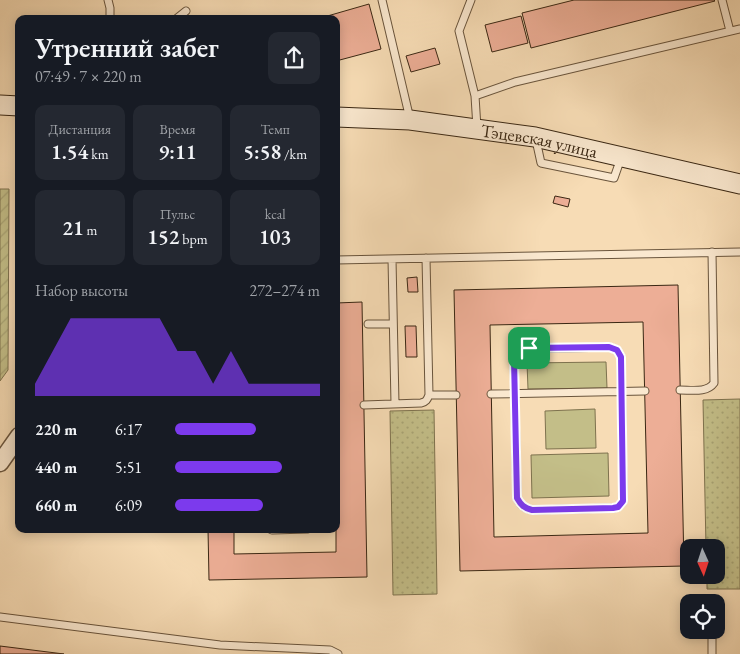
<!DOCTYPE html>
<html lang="ru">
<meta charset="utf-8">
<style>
:root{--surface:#171b24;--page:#242831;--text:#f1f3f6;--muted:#9ea1a6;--accent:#7c3aed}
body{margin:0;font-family:"EB Garamond",serif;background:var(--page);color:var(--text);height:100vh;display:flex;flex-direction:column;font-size:19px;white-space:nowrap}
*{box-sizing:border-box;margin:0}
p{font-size:16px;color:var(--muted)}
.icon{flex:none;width:28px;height:28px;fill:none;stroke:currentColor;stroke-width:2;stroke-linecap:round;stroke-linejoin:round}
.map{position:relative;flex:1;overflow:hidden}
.panel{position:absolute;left:15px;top:15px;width:325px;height:518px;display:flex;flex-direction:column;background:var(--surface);border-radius:10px;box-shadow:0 2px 12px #0003}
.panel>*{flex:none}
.needle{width:32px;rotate:177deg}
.controls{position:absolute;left:680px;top:539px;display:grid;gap:10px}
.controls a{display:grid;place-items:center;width:45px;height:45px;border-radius:10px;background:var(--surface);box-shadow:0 2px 12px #0003;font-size:25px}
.pin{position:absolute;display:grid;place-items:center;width:42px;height:42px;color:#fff;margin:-21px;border-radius:10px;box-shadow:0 2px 8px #0006}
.round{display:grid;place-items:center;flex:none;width:52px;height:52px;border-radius:10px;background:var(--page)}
.overview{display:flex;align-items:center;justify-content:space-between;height:85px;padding:0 20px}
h1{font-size:28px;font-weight:600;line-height:38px}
.stats{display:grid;grid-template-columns:repeat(3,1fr);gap:8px;height:85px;padding:5px 20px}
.stats div{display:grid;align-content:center;border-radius:10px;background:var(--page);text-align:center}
.stats b{font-size:21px;font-weight:600}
.stats small{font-size:14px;font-weight:400}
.stats p{font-size:14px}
.chart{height:140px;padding:10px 20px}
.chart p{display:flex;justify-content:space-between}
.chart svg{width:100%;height:90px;margin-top:5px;fill:var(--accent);opacity:.7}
ul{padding:0 20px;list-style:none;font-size:16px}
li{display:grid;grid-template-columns:80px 60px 1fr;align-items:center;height:38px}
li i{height:12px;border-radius:6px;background:var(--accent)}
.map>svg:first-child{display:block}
</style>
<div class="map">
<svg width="740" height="654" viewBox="0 0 740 654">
<defs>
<pattern id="grass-dots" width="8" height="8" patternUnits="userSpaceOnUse" patternTransform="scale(1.25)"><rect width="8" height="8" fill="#c3be88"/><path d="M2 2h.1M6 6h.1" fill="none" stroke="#a8a374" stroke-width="1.8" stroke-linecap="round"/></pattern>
<pattern id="garden-furrows" width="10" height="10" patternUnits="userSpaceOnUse" patternTransform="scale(1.25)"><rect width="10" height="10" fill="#c3be88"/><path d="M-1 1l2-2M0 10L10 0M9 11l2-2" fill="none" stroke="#a8a374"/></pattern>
</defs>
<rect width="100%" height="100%" fill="#f7dcb5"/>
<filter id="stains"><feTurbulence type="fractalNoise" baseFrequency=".004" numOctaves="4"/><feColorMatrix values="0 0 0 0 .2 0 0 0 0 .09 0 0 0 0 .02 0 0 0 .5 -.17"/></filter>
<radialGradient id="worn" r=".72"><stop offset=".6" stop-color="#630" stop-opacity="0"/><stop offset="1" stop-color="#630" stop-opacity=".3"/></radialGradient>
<path fill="url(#grass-dots)" stroke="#7e724e" d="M740,399V589H707V575H716V548L706,547L703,400Z
M434,410L437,594L393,595L390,411Z"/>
<path fill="#c3be88" stroke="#7e724e" d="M606,362L607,388L528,389L527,363Z
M595,409L596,448L546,449L545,411Z
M608,453L609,496L532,498L531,455Z"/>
<path fill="url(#garden-furrows)" stroke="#7e724e" d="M0,189H9L8,370L0,381Z"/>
<path fill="#edae96" stroke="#3a2713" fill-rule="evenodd" d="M574,0H714L715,1L531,48L522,13Z
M369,4L381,49L336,61V19H317Z
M521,16L528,43L492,52L485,25Z
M435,48L440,64L411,72L406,56Z
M555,196L570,199L568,207L553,203Z
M417,277L418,292H408L407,278Z
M678,285L684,566L460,571L454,290ZM643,322L648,533L494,537L490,325Z
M362,302L367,577L209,580L208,529H234V554L336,552V303Z
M405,326H416L417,357H406Z
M0,646L64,654H0Z"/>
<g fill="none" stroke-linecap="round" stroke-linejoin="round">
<g stroke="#69543c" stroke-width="9">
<path id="service" d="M108,0L110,8V19
M382,0L410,119
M471,0L459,31L475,96L477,128
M722,0L730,31
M176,19L186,11
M475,96L515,82L740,29
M536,140L541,163L614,178L621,158
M426,258L429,395
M392,259L395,404
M336,260L740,252
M368,324H393
M609,347L617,350L621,357L623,501L618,507L613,508L532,510C524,508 521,506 517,498L514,359C518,352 521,350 529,349Z
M680,390C692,390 707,393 714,383L712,252
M491,394L645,391
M364,405L421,403C426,402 427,400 429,395H456
M270,529L272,530L308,529
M711,601V602
M0,617L220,645L330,650L338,654
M712,630V654"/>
</g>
<g stroke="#69543c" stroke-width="19">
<path id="tertiary" d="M0,463L19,436"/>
</g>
<g stroke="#3a2713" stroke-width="21">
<g id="secondary">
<path d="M0,105L19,106"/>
<path id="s1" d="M336,117L410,120L535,137L740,184"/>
</g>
</g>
<use href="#service" stroke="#fae8cf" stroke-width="7"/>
<use href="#tertiary" stroke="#fae8cf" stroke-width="16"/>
<use href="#secondary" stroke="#fae8cf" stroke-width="19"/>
</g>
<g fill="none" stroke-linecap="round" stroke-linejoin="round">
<g stroke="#fff" stroke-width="10">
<path id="route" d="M609,347L617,350L621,357L623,501L618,507L613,508L532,510C524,508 521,505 517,498L514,359C518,352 521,350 529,348Z"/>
</g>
<use href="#route" stroke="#7c3aed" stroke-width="6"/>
</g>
<g text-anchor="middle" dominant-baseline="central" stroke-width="5" stroke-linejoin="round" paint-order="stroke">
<g font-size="18" fill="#3a2713" stroke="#fae8cf">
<text stroke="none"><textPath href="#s1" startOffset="205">Тэцевская улица</textPath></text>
</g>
</g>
<rect width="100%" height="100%" filter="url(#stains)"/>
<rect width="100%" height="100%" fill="url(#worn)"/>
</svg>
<div class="controls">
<a><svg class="needle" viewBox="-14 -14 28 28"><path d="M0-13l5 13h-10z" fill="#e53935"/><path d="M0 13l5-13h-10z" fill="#9ea1a6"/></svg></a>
<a><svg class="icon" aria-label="locate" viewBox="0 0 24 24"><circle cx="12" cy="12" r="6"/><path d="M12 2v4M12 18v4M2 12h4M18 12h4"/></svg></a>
</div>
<div class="pin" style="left:529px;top:348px;background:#1e9e55"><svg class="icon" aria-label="arrive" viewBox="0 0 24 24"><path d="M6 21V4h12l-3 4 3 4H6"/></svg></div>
<section class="panel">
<div class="overview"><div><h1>Утренний забег</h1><p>07:49 · 7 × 220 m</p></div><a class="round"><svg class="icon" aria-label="share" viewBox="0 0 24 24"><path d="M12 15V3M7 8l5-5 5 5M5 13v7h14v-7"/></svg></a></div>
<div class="stats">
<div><p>Дистанция</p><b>1.54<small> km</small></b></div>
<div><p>Время</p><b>9:11</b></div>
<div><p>Темп</p><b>5:58<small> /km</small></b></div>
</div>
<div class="stats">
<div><b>21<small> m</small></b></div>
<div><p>Пульс</p><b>152<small> bpm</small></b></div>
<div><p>kcal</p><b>103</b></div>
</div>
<div class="chart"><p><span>Набор высоты</span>272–274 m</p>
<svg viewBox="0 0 160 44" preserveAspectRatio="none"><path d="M0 44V38L10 22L20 6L30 6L40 6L50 6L60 6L70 6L80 22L90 22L100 38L110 22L120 38L130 38L140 38L150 38L160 38V44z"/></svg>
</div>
<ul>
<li><b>220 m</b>6:17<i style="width:56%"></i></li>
<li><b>440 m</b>5:51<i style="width:74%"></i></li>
<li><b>660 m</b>6:09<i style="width:61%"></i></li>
</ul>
</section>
</div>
